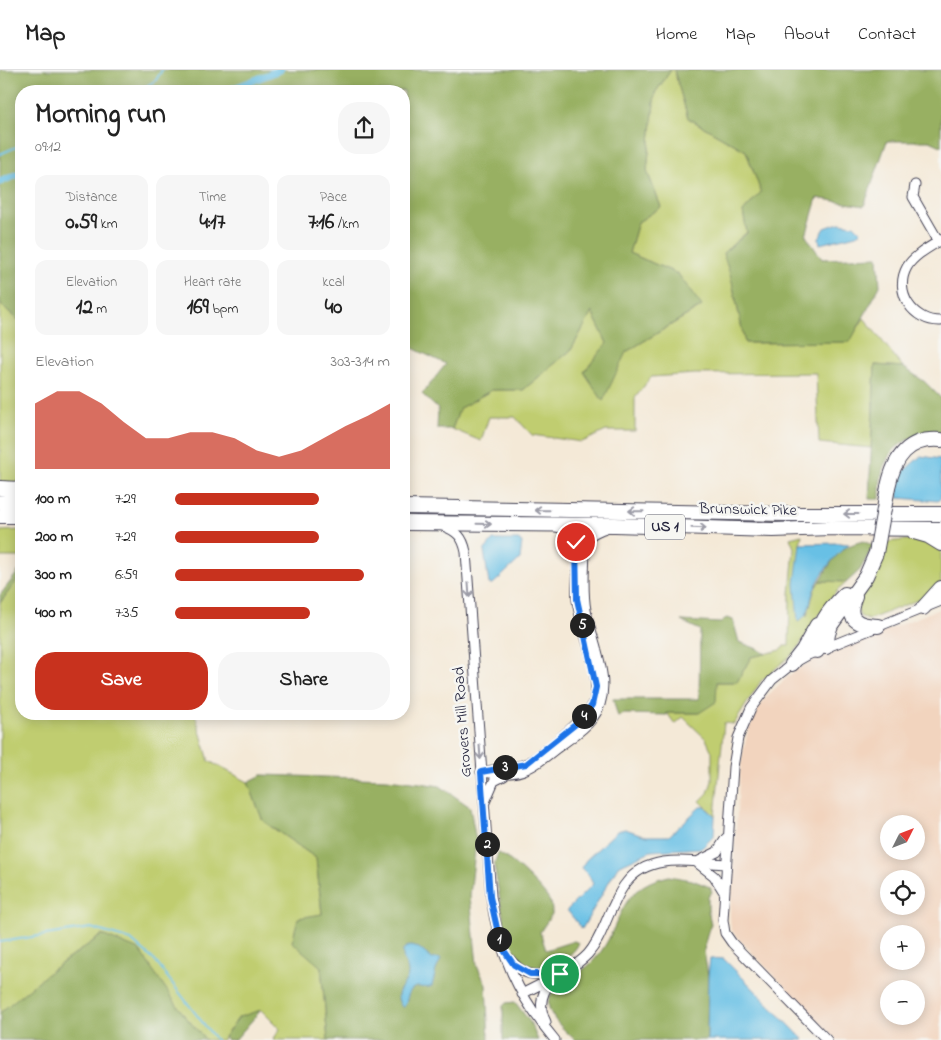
<!DOCTYPE html>
<meta charset="utf-8">
<style>
:root{--surface:#fff;--page:#f6f6f6;--text:#222;--muted:#767676;--line:#e0e0e0;--accent:#c8321e}
body{margin:0;font-family:"Indie Flower",sans-serif;background:var(--page);color:var(--text);height:100vh;display:flex;flex-direction:column;font-size:19px;white-space:nowrap}
*{box-sizing:border-box;margin:0}
p{font-size:16px;color:var(--muted)}
.icon{flex:none;width:28px;height:28px;fill:none;stroke:currentColor;stroke-width:2;stroke-linecap:round;stroke-linejoin:round}
.map{position:relative;flex:1;overflow:hidden}
.sheet{position:absolute;left:15px;top:15px;width:395px;height:635px;display:flex;flex-direction:column;background:var(--surface);border-radius:20px;box-shadow:0 2px 12px #0003}
.sheet>*{flex:none}
.needle{width:32px;rotate:48deg}
.controls{position:absolute;left:880px;top:745px;display:grid;gap:10px}
.controls a{display:grid;place-items:center;width:45px;height:45px;border-radius:50%;background:var(--surface);box-shadow:0 2px 12px #0003;font-size:25px}
.pin{position:absolute;display:grid;place-items:center;width:42px;height:42px;color:#fff;margin:-21px;border:2px solid #fff;border-radius:50%;box-shadow:0 1px 5px #0007}
.km{position:absolute;width:25px;height:25px;margin:-12px;border-radius:50%;background:#222;color:#fff;font-size:14px;line-height:25px;text-align:center}
.round{display:grid;place-items:center;flex:none;width:52px;height:52px;border-radius:20px;background:var(--page)}
.headline{display:flex;align-items:center;justify-content:space-between;height:85px;padding:0 20px}
h1{font-size:28px;font-weight:700;line-height:38px}
.metrics{display:grid;grid-template-columns:repeat(3,1fr);gap:8px;height:85px;padding:5px 20px}
.metrics div{display:grid;align-content:center;border-radius:12px;background:var(--page);text-align:center}
.metrics b{font-size:21px;font-weight:700}
.metrics small{font-size:14px;font-weight:400}
.metrics p{font-size:14px}
.chart{height:140px;padding:10px 20px}
.chart p{display:flex;justify-content:space-between}
.chart svg{width:100%;height:90px;margin-top:5px;fill:var(--accent);opacity:.7}
.primary-button{display:flex;gap:10px;margin-top:auto;padding:10px 20px}
.primary-button a{flex:1;height:58px;border-radius:20px;background:var(--accent);color:#fff;font-size:20px;font-weight:700;line-height:58px;text-align:center}
.primary-button a+a{background:var(--page);color:var(--text)}
ul{padding:0 20px;list-style:none;font-size:16px}
li{display:grid;grid-template-columns:80px 60px 1fr;align-items:center;height:38px}
li i{height:12px;border-radius:6px;background:var(--accent)}
header{display:flex;align-items:center;gap:30px;box-sizing:border-box;height:70px;padding:0 25px;background:var(--surface);border-bottom:1px solid var(--line)}
header strong{font-size:24px}
nav{display:flex;gap:28px;margin-inline-start:auto;font-size:18px}
.map>svg:first-child{display:block}
</style>
<header>
<strong>Map</strong>
<nav><a>Home</a><a>Map</a><a>About</a><a>Contact</a></nav>
</header>
<div class="map">
<svg width="941" height="970" viewBox="0 0 941 970">
<rect width="100%" height="100%" fill="#f6f6f2"/>
<filter id="ink" filterUnits="userSpaceOnUse"><feTurbulence type="fractalNoise" baseFrequency=".02" numOctaves="2"/><feDisplacementMap in="SourceGraphic" scale="10" xChannelSelector="R" yChannelSelector="G"/><feConvolveMatrix kernelMatrix="1 2 1 2 8 2 1 2 1" color-interpolation-filters="sRGB"/></filter>
<filter id="wash" filterUnits="userSpaceOnUse"><feTurbulence type="fractalNoise" baseFrequency=".0096" numOctaves="4" result="noise"/><feDisplacementMap in="SourceGraphic" scale="20" xChannelSelector="R" yChannelSelector="G"/><feGaussianBlur stdDeviation="1.12" result="paint"/><feColorMatrix in="noise" values="0 0 0 0 0 0 0 0 0 0 0 0 0 0 0 0 0 1.4 0 .05"/><feComposite in="paint" operator="in"/></filter>
<g filter="url(#wash)">
<rect width="100%" height="100%" fill="#f4e9d7"/>
<path fill="#f2d4be" fill-rule="evenodd" d="M941,538V970H837L738,868L731,859L730,845L740,699L747,664L757,640L767,626L793,602L812,591ZM889,754H916V781H889ZM889,809H916V836H889ZM889,864H916V891H889ZM889,919H916V946H889Z"/>
<path fill="#c0cd6f" stroke="#717855" d="M671,0H674L688,48L746,81L761,122L743,142L747,162L723,183L731,207L745,273L849,272L864,248L903,297L875,295L871,378L819,373L816,303L695,304L651,307L635,328V361H606L582,372L532,365L515,347H489L481,371L452,359L460,338L492,320H523L571,280L592,242L607,273L626,282L701,237L678,204L629,183L638,152L661,137L647,101L655,23Z
M0,234L21,252V414L0,412Z
M21,460V487H0V461Z
M802,465L800,474L807,546L815,518L820,511L847,512L836,522L814,552L796,581L761,611L734,654L724,653L715,746L700,731L708,723L712,711V682L706,669L683,647L675,654L667,643H699L717,612H737L751,587L781,580L784,576H789L790,524L794,478L790,468Z
M925,468L941,478V513L930,525L868,550L860,546L857,539L858,533L882,491L886,472Z
M21,505V644H195L209,691L248,712L263,751L316,788L322,844L321,897L328,970H273L280,959L261,940L224,967L223,970H206L184,945L102,865L52,900L0,944V533Z"/>
<path fill="#98b062" stroke="#5d694e" d="M0,0H671L655,23L647,101L661,137L638,152L629,183L678,204L702,236L626,282L603,331L584,302L607,273L592,242L571,280L523,320H492L460,338L452,359H437L438,339L422,324L446,294L404,274V21H21V252L0,234Z
M674,0H941V76L930,71H887L864,136L817,128L806,166L822,189L878,187L880,216L850,272L745,273L731,207L723,183L747,163L743,142L761,122L746,81L688,48Z
M875,295L903,297L925,312L941,328V364C919,361 894,372 885,394C880,405 880,418 880,429H869Z
M864,471L873,476L860,500L847,512L820,511C834,489 836,477 864,471Z
M21,498V505L0,533V525Z
M726,548L733,550L739,572L758,579L766,584L751,587L737,612H717L716,632L699,643H667V645L624,644L618,647L613,629H699L700,560L681,551L721,553Z
M262,705L387,709L420,713L440,716L470,737L476,771L470,826L477,895L486,915L489,970H328L321,897L292,872L298,848L322,844L316,788L263,751L248,712Z
M498,783C510,787 545,821 550,832C552,836 552,841 552,844L540,862L546,880L574,871L579,873C572,889 546,900 529,901L517,893L511,883L506,864L494,795Z
M669,806L692,810L710,817L712,822L708,827V840L711,854L707,865L704,881L708,906L707,970H575C565,960 545,945 549,929C553,915 580,904 590,894C625,862 611,818 669,806Z
M102,865L139,880L184,945L206,970H0V944L3,940L52,900Z
M515,932L530,952L538,970H503V936L506,933Z
M261,940L235,970H226L224,967L239,947Z"/>
<path fill="#68c0e5" stroke="#457190" d="M839,153L854,155L861,162L856,165L820,174L819,168L825,158Z
M921,386L941,389V428L938,431L898,428L899,405Z
M493,470H518L522,472L520,489L493,514H489L484,481Z
M839,473L849,474C836,484 821,503 815,518C808,533 813,541 798,552L795,514L800,474Z
M700,737H705L715,746L714,766L702,778L651,781L618,796L582,859L567,840L593,814L589,806L581,798L586,790L617,761L625,759L646,766H669Z
M411,876L419,878L432,889L440,888L441,889L436,900L432,916C425,920 417,914 412,919C406,924 408,933 403,938C390,922 406,917 408,905C409,896 402,891 403,881L406,877Z
M710,888L724,889L804,970H707L708,906Z"/>
<g fill="none" stroke-linecap="round" stroke-linejoin="round">
<path stroke="#68c0e5" stroke-width="2" d="M139,21L156,10L162,0
M0,84L21,75
M0,872L91,858L131,870L155,891L216,970"/>
<path stroke="#68c0e5" stroke-width="7" d="M227,21L280,0
M0,112L21,103"/>
</g>
</g>
<g filter="url(#ink)">
<g fill="none" stroke-linecap="round" stroke-linejoin="round">
<g stroke="#424052" stroke-width="11">
<path id="minor" d="M915,115L913,127L939,172
M941,170C930,177 914,185 907,197C893,222 913,252 941,251
M443,456C457,461 463,467 466,482L491,827C499,884 518,926 555,970
M488,701C500,698 514,699 525,694C538,689 588,646 593,634C604,608 580,559 577,530C575,513 581,488 577,473C574,463 566,460 557,457
M481,702C519,707 528,701 557,678C569,669 583,661 592,649C617,618 592,573 586,540C582,519 585,496 585,475C587,465 597,461 606,458
M485,732L494,711L504,706
M699,791L717,782L726,768
M696,792L714,806L724,822
M508,887C523,906 533,907 556,902
M522,924C542,913 572,901 588,884C599,872 604,855 611,840C616,831 619,821 626,813C649,782 692,792 726,794
M546,952C538,936 541,922 553,910
M827,970L732,873L725,863L723,850L733,697L738,668L751,638L772,610L792,594L808,585L941,531"/>
</g>
<g stroke="#424052" stroke-width="16">
<path id="highway" d="M888,417C894,388 908,367 941,370
M0,418L21,419
M0,432H21
M404,437L786,444H941
M0,446H21
M404,453L615,455L773,460L831,458L941,459
M914,462L928,466L941,474
M855,526C845,550 857,555 878,556
M923,538L941,518
M826,577L828,564L831,555L866,506L876,483
M817,581C817,554 827,542 845,524
M792,594L803,580L817,555"/>
</g>
<use href="#minor" stroke="#fff" stroke-width="9"/>
<use href="#highway" stroke="#fff" stroke-width="14"/>
<g stroke="#424052" stroke-width="16" stroke-linecap="butt">
<path id="highway-bridge" d="M876,483L888,417"/>
</g>
<use href="#highway-bridge" stroke="#fff" stroke-width="14"/>
</g>
<defs><path id="oneway-shaft" d="M-6 0H5M1.5-3L5.5 0L1.5 3" fill="none" stroke-width="1.6" stroke-linecap="round" stroke-linejoin="round" transform="scale(1.25)"/></defs>
<g stroke="#9c9ca7">
<use href="#oneway-shaft" transform="translate(542 440) rotate(-179)"/>
<use href="#oneway-shaft" transform="translate(636 441) rotate(-179)"/>
<use href="#oneway-shaft" transform="translate(851 444) rotate(-180)"/>
<use href="#oneway-shaft" transform="translate(484 454) rotate(1)"/>
<use href="#oneway-shaft" transform="translate(699 458) rotate(2)"/>
<use href="#oneway-shaft" transform="translate(469 520) rotate(86)"/>
<use href="#oneway-shaft" transform="translate(480 682) rotate(86)"/>
</g>
</g>
<g fill="none" stroke-linecap="round" stroke-linejoin="round" filter="url(#ink)">
<g stroke="#fff" stroke-width="10">
<path id="route" d="M560,904L568,899L544,904H530L514,895L501,876L490,827L481,702L526,694L581,650L592,635L596,617L577,529L576,472"/>
</g>
<use href="#route" stroke="#1a73e8" stroke-width="6"/>
</g>
<g text-anchor="middle" dominant-baseline="central" stroke-width="5" stroke-linejoin="round" paint-order="stroke">
<rect fill="#f6f6f2" stroke="#626272" stroke-width="1" x="645" y="444.5" width="40" height="25" rx="4"/>
<g font-size="15" font-weight="bold" fill="#22223b">
<text x="665" y="457">US 1</text>
</g>
<g font-size="16" fill="#22223b" stroke="#f6f6f2">
<text transform="translate(748 440) rotate(1)">Brunswick Pike</text>
<text transform="translate(463 652) rotate(-94)">Grovers Mill Road</text>
</g>
</g>
</svg>
<div class="controls">
<a><svg class="needle" viewBox="-14 -14 28 28"><path d="M0-13l5 13h-10z" fill="#e53935"/><path d="M0 13l5-13h-10z" fill="#767676"/></svg></a>
<a><svg class="icon" aria-label="locate" viewBox="0 0 24 24"><circle cx="12" cy="12" r="6"/><path d="M12 2v4M12 18v4M2 12h4M18 12h4"/></svg></a>
<a>+</a>
<a>−</a>
</div>
<div class="pin" style="left:560px;top:904px;background:#1e9e55"><svg class="icon" aria-label="arrive" viewBox="0 0 24 24"><path d="M6 21V4h12l-3 4 3 4H6"/></svg></div>
<div class="pin" style="left:576px;top:472px;background:#d93025"><svg class="icon" aria-label="check" viewBox="0 0 24 24"><path d="M5 12l5 5 9-10"/></svg></div>
<b class="km" style="left:499px;top:869px">1</b>
<b class="km" style="left:487px;top:774px">2</b>
<b class="km" style="left:505px;top:697px">3</b>
<b class="km" style="left:584px;top:646px">4</b>
<b class="km" style="left:582px;top:555px">5</b>
<section class="sheet">
<div class="headline"><div><h1>Morning run</h1><p>09:12</p></div><a class="round"><svg class="icon" aria-label="share" viewBox="0 0 24 24"><path d="M12 15V3M7 8l5-5 5 5M5 13v7h14v-7"/></svg></a></div>
<div class="metrics">
<div><p>Distance</p><b>0.59<small> km</small></b></div>
<div><p>Time</p><b>4:17</b></div>
<div><p>Pace</p><b>7:16<small> /km</small></b></div>
</div>
<div class="metrics">
<div><p>Elevation</p><b>12<small> m</small></b></div>
<div><p>Heart rate</p><b>169<small> bpm</small></b></div>
<div><p>kcal</p><b>40</b></div>
</div>
<div class="chart"><p><span>Elevation</span>303–314 m</p>
<svg viewBox="0 0 160 44" preserveAspectRatio="none"><path d="M0 44V12L10 6L20 6L30 12L40 21L50 29L60 29L70 26L80 26L90 29L100 35L110 38L120 35L130 29L140 23L150 18L160 12V44z"/></svg>
</div>
<ul>
<li><b>100 m</b>7:29<i style="width:67%"></i></li>
<li><b>200 m</b>7:29<i style="width:67%"></i></li>
<li><b>300 m</b>6:59<i style="width:88%"></i></li>
<li><b>400 m</b>7:35<i style="width:63%"></i></li>
</ul>
<div class="primary-button"><a>Save</a><a>Share</a></div>
</section>
</div>
